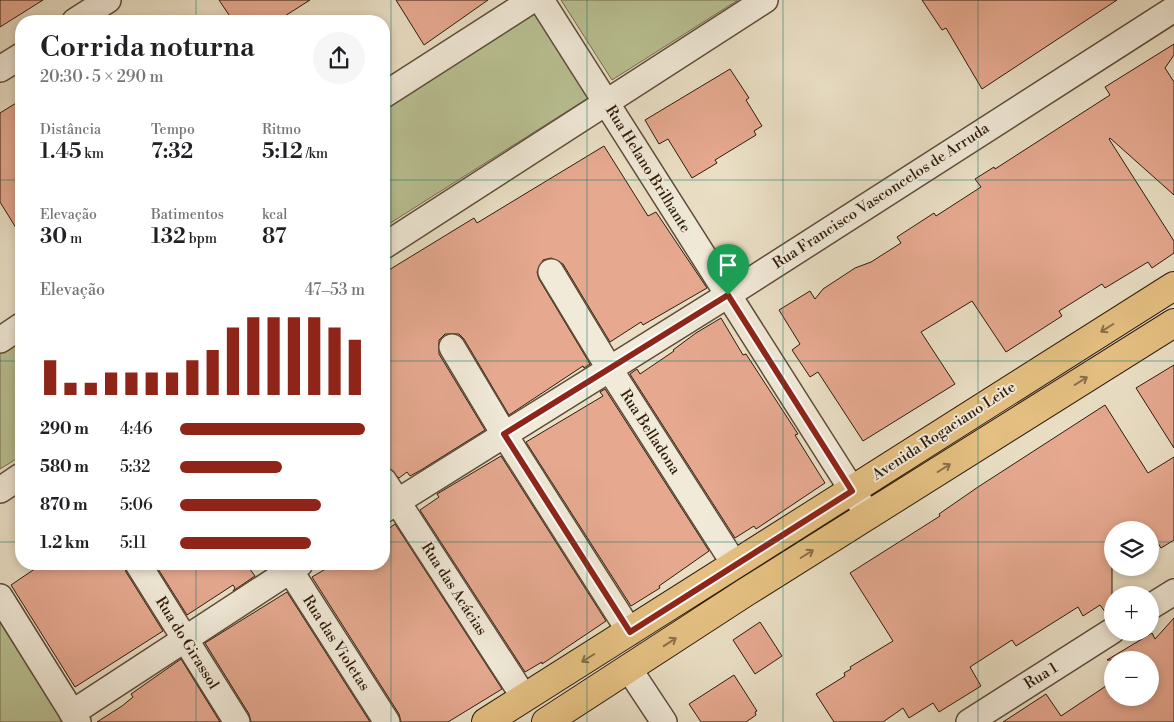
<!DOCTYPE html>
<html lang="pt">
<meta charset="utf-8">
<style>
:root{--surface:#fff;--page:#f6f6f6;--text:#202124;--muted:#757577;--accent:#8f2418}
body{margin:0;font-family:"Libre Bodoni",serif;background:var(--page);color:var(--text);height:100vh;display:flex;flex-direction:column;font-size:19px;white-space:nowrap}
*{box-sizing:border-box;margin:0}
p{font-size:16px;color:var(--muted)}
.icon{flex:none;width:28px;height:28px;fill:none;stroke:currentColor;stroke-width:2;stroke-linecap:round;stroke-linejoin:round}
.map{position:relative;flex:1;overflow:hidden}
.side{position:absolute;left:15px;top:15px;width:375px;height:555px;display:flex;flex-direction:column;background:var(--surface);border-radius:20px;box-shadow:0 2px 8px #0003}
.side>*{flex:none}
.fabs{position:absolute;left:1104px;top:521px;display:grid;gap:10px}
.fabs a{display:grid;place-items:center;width:55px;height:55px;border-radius:50%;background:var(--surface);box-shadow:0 2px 8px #0003;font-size:25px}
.pin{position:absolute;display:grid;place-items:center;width:42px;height:42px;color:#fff;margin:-51px -21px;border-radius:50% 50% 50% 0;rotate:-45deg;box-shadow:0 0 5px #0007}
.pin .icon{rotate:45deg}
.round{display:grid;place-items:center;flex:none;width:52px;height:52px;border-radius:26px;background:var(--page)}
.headline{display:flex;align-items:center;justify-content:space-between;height:85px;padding:0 25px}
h1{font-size:28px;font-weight:600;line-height:38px}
.stats{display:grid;grid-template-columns:repeat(3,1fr);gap:8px;height:85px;padding:5px 25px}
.stats div{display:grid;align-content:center}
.stats b{font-size:21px;font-weight:600}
.stats small{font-size:14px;font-weight:400}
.stats p{font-size:14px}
.chart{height:140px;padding:10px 25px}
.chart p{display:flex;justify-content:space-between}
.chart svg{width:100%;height:90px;margin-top:5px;stroke:var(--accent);stroke-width:6}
ul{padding:0 25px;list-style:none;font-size:16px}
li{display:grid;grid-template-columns:80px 60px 1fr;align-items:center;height:38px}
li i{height:12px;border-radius:6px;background:var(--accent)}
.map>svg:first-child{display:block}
</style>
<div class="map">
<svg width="1174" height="722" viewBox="0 0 1174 722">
<rect width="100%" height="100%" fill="#eadfc5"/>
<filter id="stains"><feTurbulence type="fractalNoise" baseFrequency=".004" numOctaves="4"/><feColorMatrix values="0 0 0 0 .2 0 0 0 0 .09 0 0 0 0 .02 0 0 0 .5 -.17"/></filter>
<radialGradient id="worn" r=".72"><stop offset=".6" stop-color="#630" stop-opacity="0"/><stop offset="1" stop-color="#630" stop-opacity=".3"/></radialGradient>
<path fill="#b9c193" stroke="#746e4e" d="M561,0H738L612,80Z
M534,12L588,98L384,227V107Z
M21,336V456L0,469V349Z
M0,618L65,722H0Z"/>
<path fill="#e6a990" stroke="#2f1b0a" d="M0,0H43L0,27Z
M219,0H310L277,21H233Z
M396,0H488L424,45Z
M922,0H1117L982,89L946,28L942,30Z
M1174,44V55L1165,68L1174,82V195L1110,138L1109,139L1174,241V253L1152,268L1148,262L1105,288L1102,284L1059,311L1062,316L1006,352L972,301L921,332L955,384L863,441L818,372L810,377L792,350L800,344L779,310L810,291L815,299L823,289L855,268L871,262L901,243L897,237L934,213L936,216L981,187L975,179L994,167L995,169L1110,95L1105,87Z
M730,69L749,98L746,100L762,126L754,131L756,135L715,160L717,163L692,178L668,139L659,144L645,120Z
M21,100V236L0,202V113Z
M604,146L648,216L656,212L707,288L643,325L641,322L610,342L563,264L551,258L543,260L537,272L539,279L590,364L584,368L583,366L509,415L464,339L459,334H445L439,340V354L485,430L421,470L410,476L407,472L399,478L384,463V273L474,218L477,223Z
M721,318L743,355L746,354L798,434L795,435L825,483L756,529L754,526L735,538L630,374L637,369L640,374L674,351L673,350L696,333Z
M1174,365V448L1136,388Z
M605,389L709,551L659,586L660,588L631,606L526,442L603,396L600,392Z
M1105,405L1148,473L1174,457V540L1161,548L1150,530H1112V617H1109L1100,605L1083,616L1078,607L1016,646L1012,640L970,667L981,686L939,712L933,703L909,718L903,708L883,722H834L816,694L845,676L844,673L851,669L850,667L893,641L850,573L940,516L939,514L978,487Z
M501,456L606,621L542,664V662L525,672L420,510L439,497L437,494Z
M395,524L502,689L448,722H401L399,714L312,577L334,564H384V532Z
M42,564H124L126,572L163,631L75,687L11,585Z
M155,564H246L255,576L233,591L235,588L233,585L187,615Z
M287,592L370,722H251L249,714L205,643Z
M1174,618V722H1003L1046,694L1061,716L1112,682V698H1150V660H1107L1152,633L1155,639Z
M760,622L782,656L755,674L733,640Z
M181,659L220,722H97L122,706L133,697L131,694Z
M734,675L757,711L755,712L756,715L746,722H701L689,704Z"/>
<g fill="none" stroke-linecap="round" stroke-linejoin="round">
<g stroke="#5e4c39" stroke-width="28">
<path id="minor" d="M541,0L868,515
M75,21L108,0
M0,69L21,56
M384,95L532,0
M384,246L765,0
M551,272L609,368L735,565
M0,340L21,326
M452,347L504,434L630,632
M384,481L524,697
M0,490L21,476
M384,510L728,295L1174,9
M138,564L237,722
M286,564L387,722
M0,597L78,722
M1150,607L1174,592
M629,669L664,722
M72,713L300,564
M969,722L1112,631"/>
</g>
<g stroke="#2f1b0a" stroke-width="30">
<path id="primary" d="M486,722L1174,286
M546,722L746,592L1174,323"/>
</g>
<use href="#minor" stroke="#f1ead9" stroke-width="25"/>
<use href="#primary" stroke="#e5c082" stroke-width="28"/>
</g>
<defs><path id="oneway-shaft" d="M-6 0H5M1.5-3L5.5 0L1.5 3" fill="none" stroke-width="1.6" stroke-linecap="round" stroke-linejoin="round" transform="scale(1.25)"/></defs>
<g stroke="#8a6e46">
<use href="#oneway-shaft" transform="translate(1107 328) rotate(148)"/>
<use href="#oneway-shaft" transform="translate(1081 381) rotate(-32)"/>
<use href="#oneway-shaft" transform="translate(944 468) rotate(-32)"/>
<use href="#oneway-shaft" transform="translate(807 554) rotate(-32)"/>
<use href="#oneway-shaft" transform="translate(670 642) rotate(-33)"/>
<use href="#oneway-shaft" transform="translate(588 658) rotate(148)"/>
</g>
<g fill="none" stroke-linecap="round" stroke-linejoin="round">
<g stroke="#fff" stroke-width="10">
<path id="route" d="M728,295L852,491L630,632L504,434Z"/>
</g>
<use href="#route" stroke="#8f2418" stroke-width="6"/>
</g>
<path fill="none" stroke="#0f766e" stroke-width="1" stroke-opacity="0.55" d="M196,0V21M391,0V722M587,0V722M783,0V722M978,0V722M0,180H21M384,180H1174M0,361H21M384,361H1174M0,542H21M384,542H1112M1150,542H1174M196,564V722"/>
<g text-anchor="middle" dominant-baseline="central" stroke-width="4" stroke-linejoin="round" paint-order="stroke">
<g font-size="15" fill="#2f1b0a" stroke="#f1ead9">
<text transform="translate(648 169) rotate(58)">Rua Helano Brilhante</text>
<text transform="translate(881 196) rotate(-33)">Rua Francisco Vasconcelos de Arruda</text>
<text transform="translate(944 431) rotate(-33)">Avenida Rogaciano Leite</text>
<text transform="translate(650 432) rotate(57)">Rua Belladona</text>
<text transform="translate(454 589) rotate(57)">Rua das Acácias</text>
<text transform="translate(187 643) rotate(58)">Rua do Girassol</text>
<text transform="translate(336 643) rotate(57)">Rua das Violetas</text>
<text transform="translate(1041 676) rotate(-32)">Rua 1</text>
</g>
</g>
<rect width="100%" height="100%" filter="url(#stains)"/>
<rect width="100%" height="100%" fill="url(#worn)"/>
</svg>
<div class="fabs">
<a><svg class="icon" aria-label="layers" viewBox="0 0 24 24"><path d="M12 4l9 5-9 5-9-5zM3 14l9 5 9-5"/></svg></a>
<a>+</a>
<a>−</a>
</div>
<div class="pin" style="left:728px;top:295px;background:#1e9e55"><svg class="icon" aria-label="arrive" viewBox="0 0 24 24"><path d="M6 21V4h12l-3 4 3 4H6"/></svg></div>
<section class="side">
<div class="headline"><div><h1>Corrida noturna</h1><p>20:30 · 5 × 290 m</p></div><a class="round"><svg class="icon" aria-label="share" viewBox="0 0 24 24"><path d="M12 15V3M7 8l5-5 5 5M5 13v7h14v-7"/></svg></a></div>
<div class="stats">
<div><p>Distância</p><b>1.45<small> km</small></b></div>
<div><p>Tempo</p><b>7:32</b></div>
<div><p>Ritmo</p><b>5:12<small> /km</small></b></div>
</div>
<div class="stats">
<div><p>Elevação</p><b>30<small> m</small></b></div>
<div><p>Batimentos</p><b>132<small> bpm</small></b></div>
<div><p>kcal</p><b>87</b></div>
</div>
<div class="chart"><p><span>Elevação</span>47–53 m</p>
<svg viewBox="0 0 160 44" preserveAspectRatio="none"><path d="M5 44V27M15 44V38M25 44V38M35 44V33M45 44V33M55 44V33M65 44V33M75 44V27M85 44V22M95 44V11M105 44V6M115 44V6M125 44V6M135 44V6M145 44V11M155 44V17"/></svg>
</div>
<ul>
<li><b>290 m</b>4:46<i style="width:100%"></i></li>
<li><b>580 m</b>5:32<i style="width:55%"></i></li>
<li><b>870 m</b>5:06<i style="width:76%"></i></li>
<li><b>1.2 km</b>5:11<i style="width:71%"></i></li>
</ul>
</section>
</div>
